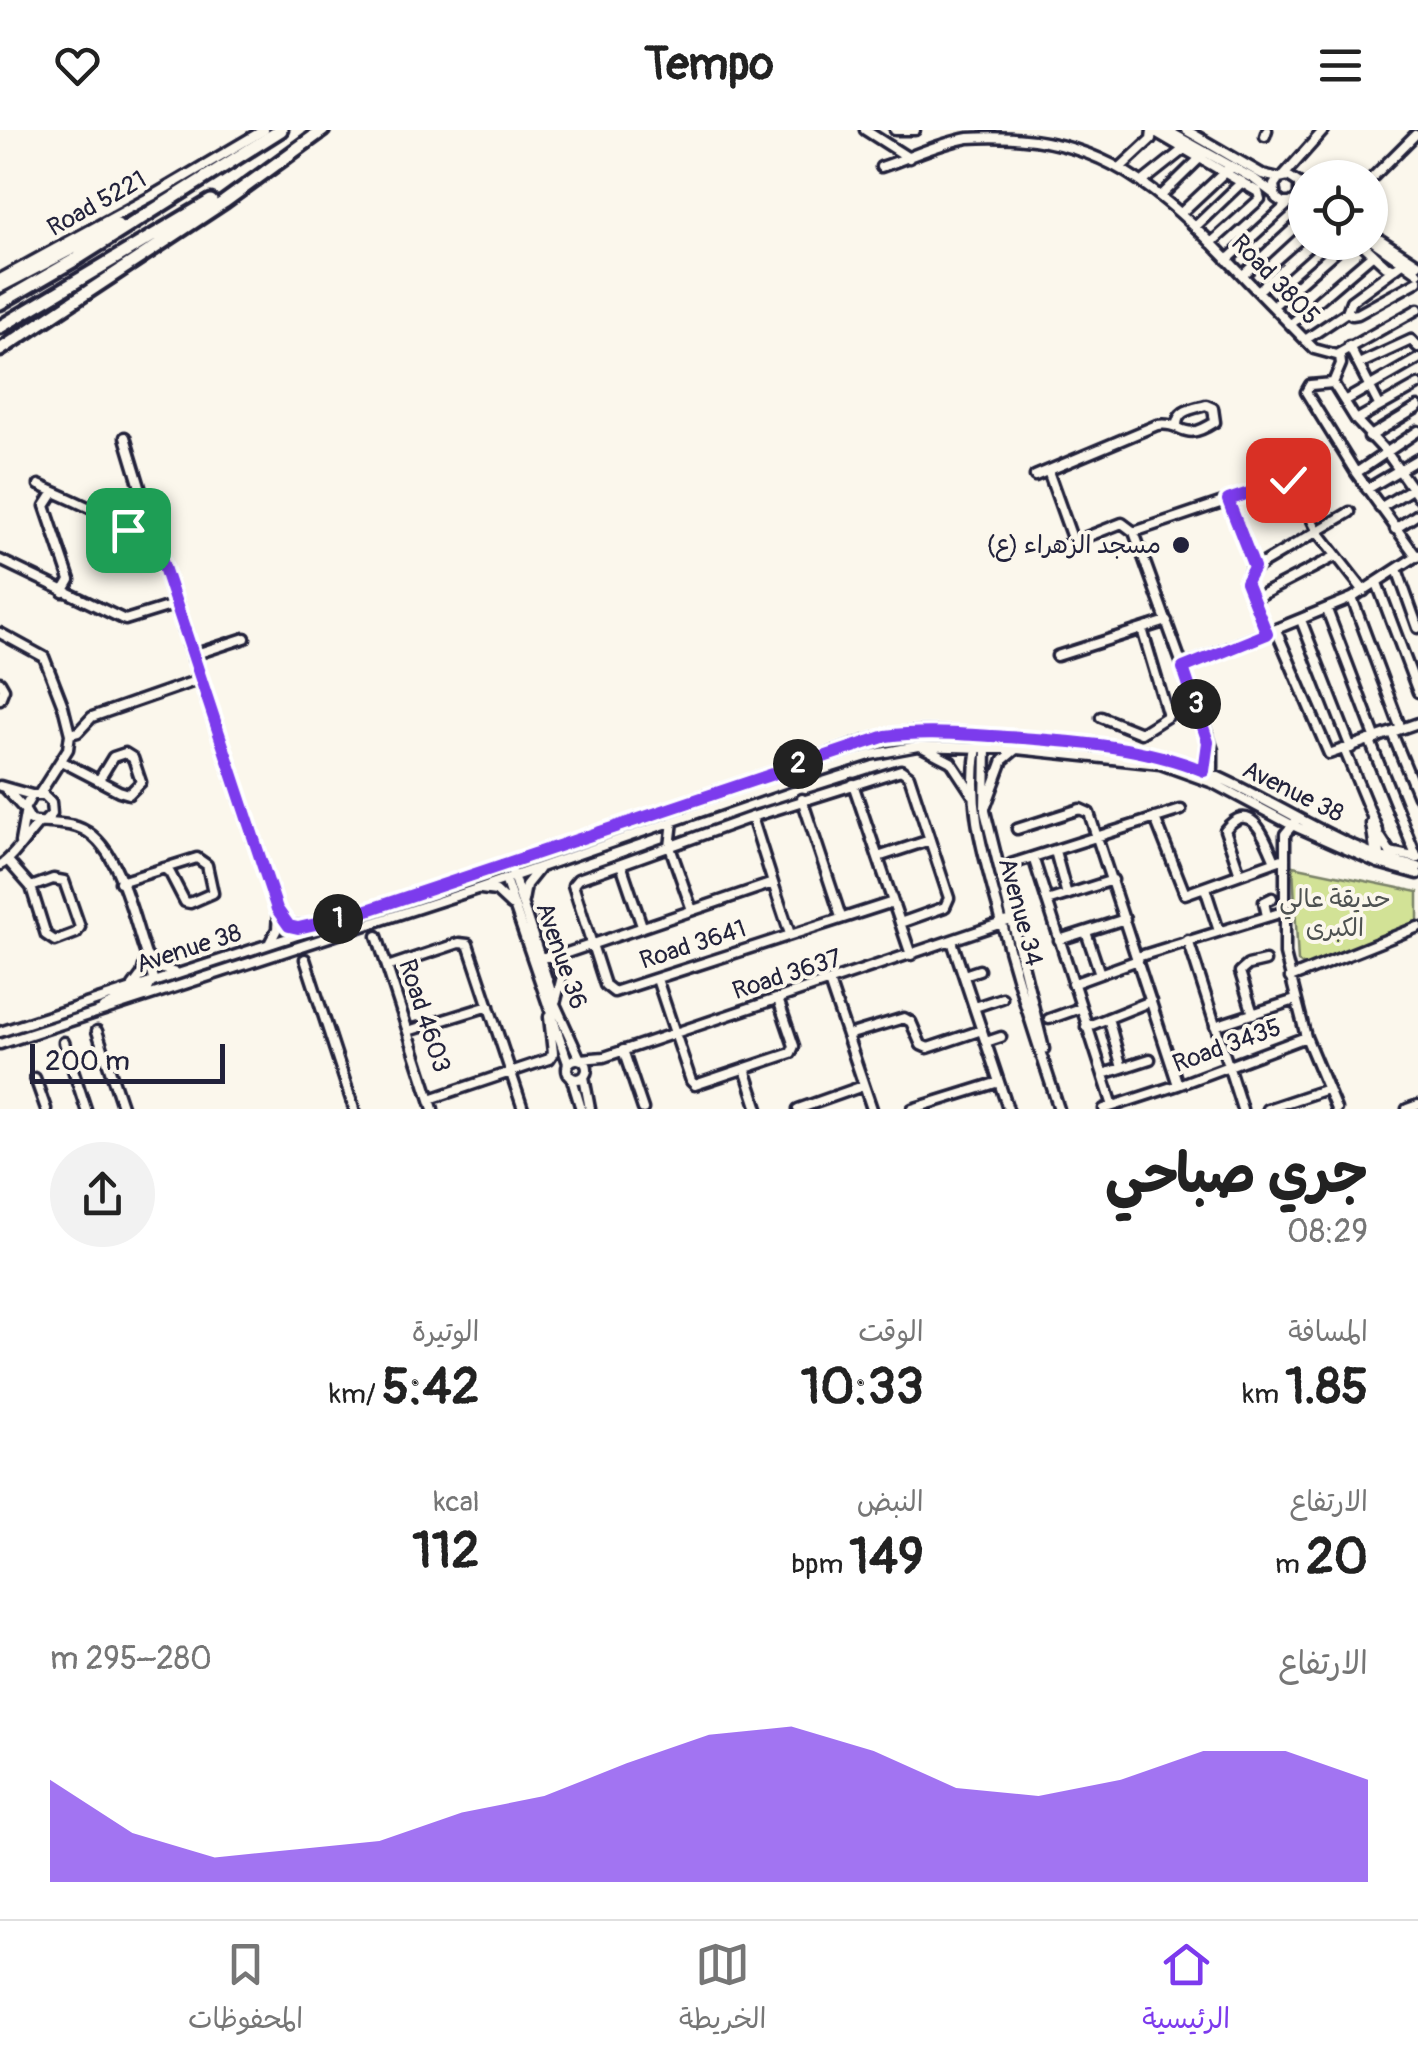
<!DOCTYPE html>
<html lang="ar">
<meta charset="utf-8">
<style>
:root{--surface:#fff;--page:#f2f2f2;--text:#222;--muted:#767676;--line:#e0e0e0;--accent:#7c3aed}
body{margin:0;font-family:Pangolin,"Playpen Sans Arabic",sans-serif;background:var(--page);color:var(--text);direction:rtl;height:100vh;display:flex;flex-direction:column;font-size:38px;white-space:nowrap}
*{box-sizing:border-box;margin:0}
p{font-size:32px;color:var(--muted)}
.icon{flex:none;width:55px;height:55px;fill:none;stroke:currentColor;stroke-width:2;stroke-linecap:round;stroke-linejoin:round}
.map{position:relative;height:979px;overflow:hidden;direction:ltr}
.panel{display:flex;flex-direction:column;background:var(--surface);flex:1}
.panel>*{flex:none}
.tools{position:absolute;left:1288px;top:30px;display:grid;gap:20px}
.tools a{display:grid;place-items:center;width:100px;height:100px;border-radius:50%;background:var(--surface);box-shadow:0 2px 8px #0004;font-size:50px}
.scale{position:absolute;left:30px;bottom:25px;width:195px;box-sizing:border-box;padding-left:10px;border:5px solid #22223b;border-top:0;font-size:28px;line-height:35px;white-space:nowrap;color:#22223b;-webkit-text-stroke:8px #fbf7ec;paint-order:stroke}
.pin{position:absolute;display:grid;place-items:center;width:85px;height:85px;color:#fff;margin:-42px;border-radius:20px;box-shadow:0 5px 15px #0006}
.km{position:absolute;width:50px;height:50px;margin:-25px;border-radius:50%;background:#222;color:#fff;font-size:28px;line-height:50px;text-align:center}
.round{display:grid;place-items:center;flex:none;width:105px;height:105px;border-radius:52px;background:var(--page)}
.overview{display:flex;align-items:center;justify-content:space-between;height:170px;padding:0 50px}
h1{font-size:55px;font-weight:700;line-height:75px}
.stats{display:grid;grid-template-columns:repeat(3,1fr);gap:15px;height:170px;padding:10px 50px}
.stats div{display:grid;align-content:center}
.stats b{font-size:50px;font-weight:700}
.stats small{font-size:28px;font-weight:400}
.stats p{font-size:28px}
.chart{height:280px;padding:20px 50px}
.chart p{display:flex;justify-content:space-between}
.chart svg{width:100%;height:180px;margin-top:10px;fill:var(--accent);opacity:.7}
header{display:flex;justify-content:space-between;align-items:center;height:130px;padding:0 50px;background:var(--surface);font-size:45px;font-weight:700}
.tabs{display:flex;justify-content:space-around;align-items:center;height:140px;border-top:2px solid var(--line);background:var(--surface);font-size:28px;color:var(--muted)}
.tabs a{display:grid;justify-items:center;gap:5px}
.tabs .on{color:var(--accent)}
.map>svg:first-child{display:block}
</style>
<header><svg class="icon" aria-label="menu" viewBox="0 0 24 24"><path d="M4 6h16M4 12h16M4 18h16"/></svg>Tempo<svg class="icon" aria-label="heart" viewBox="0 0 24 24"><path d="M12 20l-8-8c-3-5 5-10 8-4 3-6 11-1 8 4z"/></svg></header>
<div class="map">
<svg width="1418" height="979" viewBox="0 0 1418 979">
<rect width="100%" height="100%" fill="#fbf7ec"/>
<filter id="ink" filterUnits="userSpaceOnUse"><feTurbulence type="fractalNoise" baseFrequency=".01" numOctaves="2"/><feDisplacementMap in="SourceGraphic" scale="20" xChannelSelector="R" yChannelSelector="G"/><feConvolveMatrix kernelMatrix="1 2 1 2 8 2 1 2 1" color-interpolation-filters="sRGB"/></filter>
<g filter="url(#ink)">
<path fill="#d2e296" stroke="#7a8268" stroke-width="2.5" d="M1293,736L1418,762V791L1306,837L1298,832Z"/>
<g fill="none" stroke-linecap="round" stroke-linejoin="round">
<g stroke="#22223b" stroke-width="15">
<path id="minor" d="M865,0L909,28
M895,0H915
M1166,0L1254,49L1274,64
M1186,0L1262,44L1279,48
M1265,6L1267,0
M1122,36L1151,9L1152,0L1258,62L1260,69L1211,113
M881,37C909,28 939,13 968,8C1086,0 1148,47 1224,126C1254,158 1284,188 1314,219L1340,226L1341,234L1333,253L1356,290L1387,323L1418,367
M1284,45L1324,0
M1145,50L1184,19
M1370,50L1415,5
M1163,64L1200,28
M1292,72L1299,67V53L1288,46L1279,48L1274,55L1276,68L1283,73H1305
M1181,83L1228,39
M1195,97L1242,52
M1370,103L1418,134
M1370,109L1418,143
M1360,112L1386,136L1393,138
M1227,130L1288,74
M1404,132L1351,171L1347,182L1352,185L1358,184L1418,151
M1243,145L1305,88
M0,149L152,66L264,0
M1258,161L1313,112
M1273,176L1346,112
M1291,194L1373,124
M1305,210L1347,182
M1349,216L1379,275
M1338,224L1418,179
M1359,234L1411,210L1418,217
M1333,253L1310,255L1306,262L1356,343L1417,427
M1346,270L1418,229
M1356,290L1418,255
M125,307L143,367L128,400
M1369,307L1418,277
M1048,341L1073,411
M1356,343L1418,301
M1035,346L1157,295C1185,291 1181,314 1215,292L1213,278L1206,275C1192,279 1176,280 1177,297
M39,355C75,372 135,394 159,425L277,779L289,796H309
M1367,359L1418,329
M54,362L45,376L70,450L63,462
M1228,369L1254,437
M1380,378L1418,355
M1395,399L1418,384
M1134,402L1288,350L1294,355L1318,402L1364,461
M1058,418L1122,393L1134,402L1213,620V638L1206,645
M0,430L125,490L177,474
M1397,439L1418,498
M1377,453L1418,562
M1352,468L1401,599
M1253,469L1336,426
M1327,480L1376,609
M1301,490L1351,618
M1276,500L1329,624L1418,593
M0,503L44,527L63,576L70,604L68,619L40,663
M1267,504L1246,452L1250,441L1350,382
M193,525L245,508
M1057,526L1167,491
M1183,537L1352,468L1418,425
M0,552L4,559L0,569
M1101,587L1141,603L1168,586L1142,499
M1392,603L1418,666
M70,604L78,602L92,587L201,549
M998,610L977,617C967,674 983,723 998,778C1015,846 1037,912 1059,979
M1370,611L1417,728
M986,615L985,681L1044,919
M922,617L951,632L972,664
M1345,621L1378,701L1380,725
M61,631L119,661L129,664L141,652L133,628L125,623L113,627L99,650
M853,654L911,825
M0,656L32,665
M5,658L24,679
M802,669L841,787
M986,676L1003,630L1015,620
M1155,688L1185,764L1285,728
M46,690L52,684L51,672L44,665H32L24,679L31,691C45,694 61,692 77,697C119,711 132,786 146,825L156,837L176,843
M673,691L670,717L692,780
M1295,692L1285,704V824L1306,907L1336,979
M1371,694L1376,725
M1017,699L1080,679L1089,683L1178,955
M1381,708L1390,722L1418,728
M20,712L25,684
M1055,721L1067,765
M878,727L930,710
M1033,727L1113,976
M9,732L31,757L46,805L55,811L76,803L80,797L64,751L53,749L31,757
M621,734L578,749L573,755L605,855L614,862L893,772
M1011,734L1181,680
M0,735C12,730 28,704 39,693
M512,742L555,874L580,929L604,927L1014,789
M1240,744L1225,700C1252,666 1266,711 1275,731
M505,749L568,933
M120,752L197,728L207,735L213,763L190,773L185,772L170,743L164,738
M773,753L752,687L901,640L909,646L949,768L945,777L900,793
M1205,758L1219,801
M481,759L496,761L511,775
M523,771L526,755L538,740
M1047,771L1113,750
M1267,786L1264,772L1272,768
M544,789L562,847L556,870
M642,796L621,734L752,687
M1086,802L1100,844
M377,806L433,979
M1059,810L1125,789
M1188,810L1242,979
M952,811L1008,979
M270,812L277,799L278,783
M539,827H555L773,753L790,804
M1137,827L1286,781
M305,829L354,979
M387,837L459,813L468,814L523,979
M964,845L979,840
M1290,848L1418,797
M657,849L691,951L695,955L791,923L794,916L778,869
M829,852L872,979
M1072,854L1138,830
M133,856L142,844L146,829
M975,877L1002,868
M103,878L148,859L153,849L147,829
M1253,884L1240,842L1248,835L1265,831
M1108,888L1122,938
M1049,889L1080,878
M1215,896L1295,870
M1086,897L1151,871
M97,901L123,979
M408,901L489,876
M0,902L288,808L840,620C862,612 883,605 907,603C934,600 963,604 991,606C1064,611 1141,614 1209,643C1276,671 1346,723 1418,737
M848,905L904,888L911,892L921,915L928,918L982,900
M64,912L86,979
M986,912L1001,907
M0,914L477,759L807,645L870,625L918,616L1017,619L1160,634L1213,653L1290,694L1378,733L1418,744
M623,920L643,979
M567 939a10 10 0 1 1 20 0a10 10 0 1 1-20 0Z
M745,939L758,979
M1103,944L1150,929
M584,947L590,979
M35,948L46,979
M572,949L581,979
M430,969L549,929L553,923L549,887
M798,979L863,956
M912,979L999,952
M1104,979L1178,955L1306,907
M1267,979L1327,959
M1407,979L1418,975"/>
</g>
<g stroke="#22223b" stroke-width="19">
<path id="highway" d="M0,156L117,95
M0,173L78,128L281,0
M0,197L211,71
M0,220L224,72L323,0"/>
</g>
<use href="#minor" stroke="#fbf7ec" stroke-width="8"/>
<use href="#highway" stroke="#fbf7ec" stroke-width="11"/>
</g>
</g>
<g fill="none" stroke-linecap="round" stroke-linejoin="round" filter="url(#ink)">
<g stroke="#fff" stroke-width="20">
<path id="route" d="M128,400L150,412L160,425L277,779L289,796L298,798L347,787L886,606C922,601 956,604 993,606C1063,611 1138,614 1204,641L1208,612L1183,538L1267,504L1246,452L1254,437L1228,370L1288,350"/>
</g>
<use href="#route" stroke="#7c3aed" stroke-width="12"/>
</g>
<circle fill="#22223b" stroke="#fbf7ec" stroke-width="4" cx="1181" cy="415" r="10"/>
<g text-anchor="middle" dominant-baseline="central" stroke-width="8" stroke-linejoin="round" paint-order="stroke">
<g font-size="25" fill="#22223b" stroke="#fbf7ec">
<text transform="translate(97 74) rotate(-29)">Road 5221</text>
<text transform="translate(1275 150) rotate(46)">Road 3805</text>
<text transform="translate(1293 662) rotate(26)">Avenue 38</text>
<text transform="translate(1020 782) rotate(75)">Avenue 34</text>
<text transform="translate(693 815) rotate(-18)">Road 3641</text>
<text transform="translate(189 819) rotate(-18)">Avenue 38</text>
<text transform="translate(561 826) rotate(71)">Avenue 36</text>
<text transform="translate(787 845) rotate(-18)">Road 3637</text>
<text transform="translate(424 886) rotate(72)">Road 4603</text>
<text transform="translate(1227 916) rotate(-20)">Road 3435</text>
</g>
<g font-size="25" fill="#22223b" stroke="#fbf7ec" text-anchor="end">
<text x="1161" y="415">مسجد الزهراء (ع)</text>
</g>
<g font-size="25" fill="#4e5252" stroke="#fbf7ec">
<text x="1335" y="769">حديقة عالي<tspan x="1335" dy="29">الكبرى</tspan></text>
</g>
</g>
</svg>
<div class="tools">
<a><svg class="icon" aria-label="locate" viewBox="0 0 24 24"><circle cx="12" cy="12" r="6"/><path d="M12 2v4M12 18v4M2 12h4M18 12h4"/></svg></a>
</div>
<div class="scale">200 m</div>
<div class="pin" style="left:128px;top:400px;background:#1e9e55"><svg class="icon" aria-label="arrive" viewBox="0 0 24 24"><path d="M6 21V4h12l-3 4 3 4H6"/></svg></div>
<div class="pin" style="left:1288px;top:350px;background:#d93025"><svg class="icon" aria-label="check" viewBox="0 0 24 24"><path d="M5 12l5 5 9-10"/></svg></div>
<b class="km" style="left:338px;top:789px">1</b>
<b class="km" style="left:798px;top:634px">2</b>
<b class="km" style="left:1196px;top:574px">3</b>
</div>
<section class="panel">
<div class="overview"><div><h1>جري صباحي</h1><p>08:29</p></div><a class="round"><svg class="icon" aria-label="share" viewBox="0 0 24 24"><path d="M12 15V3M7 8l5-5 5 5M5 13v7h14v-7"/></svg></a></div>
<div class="stats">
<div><p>المسافة</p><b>1.85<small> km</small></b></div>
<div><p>الوقت</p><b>10:33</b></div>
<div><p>الوتيرة</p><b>5:42<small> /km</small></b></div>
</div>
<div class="stats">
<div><p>الارتفاع</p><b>20<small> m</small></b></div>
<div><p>النبض</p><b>149<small> bpm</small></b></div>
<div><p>kcal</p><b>112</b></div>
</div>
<div class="chart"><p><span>الارتفاع</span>280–295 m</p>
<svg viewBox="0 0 160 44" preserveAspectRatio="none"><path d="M0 44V19L10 32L20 38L30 36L40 34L50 27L60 23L70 15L80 8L90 6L100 12L110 21L120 23L130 19L140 12L150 12L160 19V44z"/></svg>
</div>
</section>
<nav class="tabs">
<a class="on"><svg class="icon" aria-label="home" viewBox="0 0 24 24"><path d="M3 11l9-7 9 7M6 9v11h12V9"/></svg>الرئيسية</a>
<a><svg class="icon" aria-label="map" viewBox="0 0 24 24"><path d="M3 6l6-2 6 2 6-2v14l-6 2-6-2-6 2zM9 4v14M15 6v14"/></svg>الخريطة</a>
<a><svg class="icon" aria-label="saved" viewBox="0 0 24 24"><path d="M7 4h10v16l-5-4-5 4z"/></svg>المحفوظات</a>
</nav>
